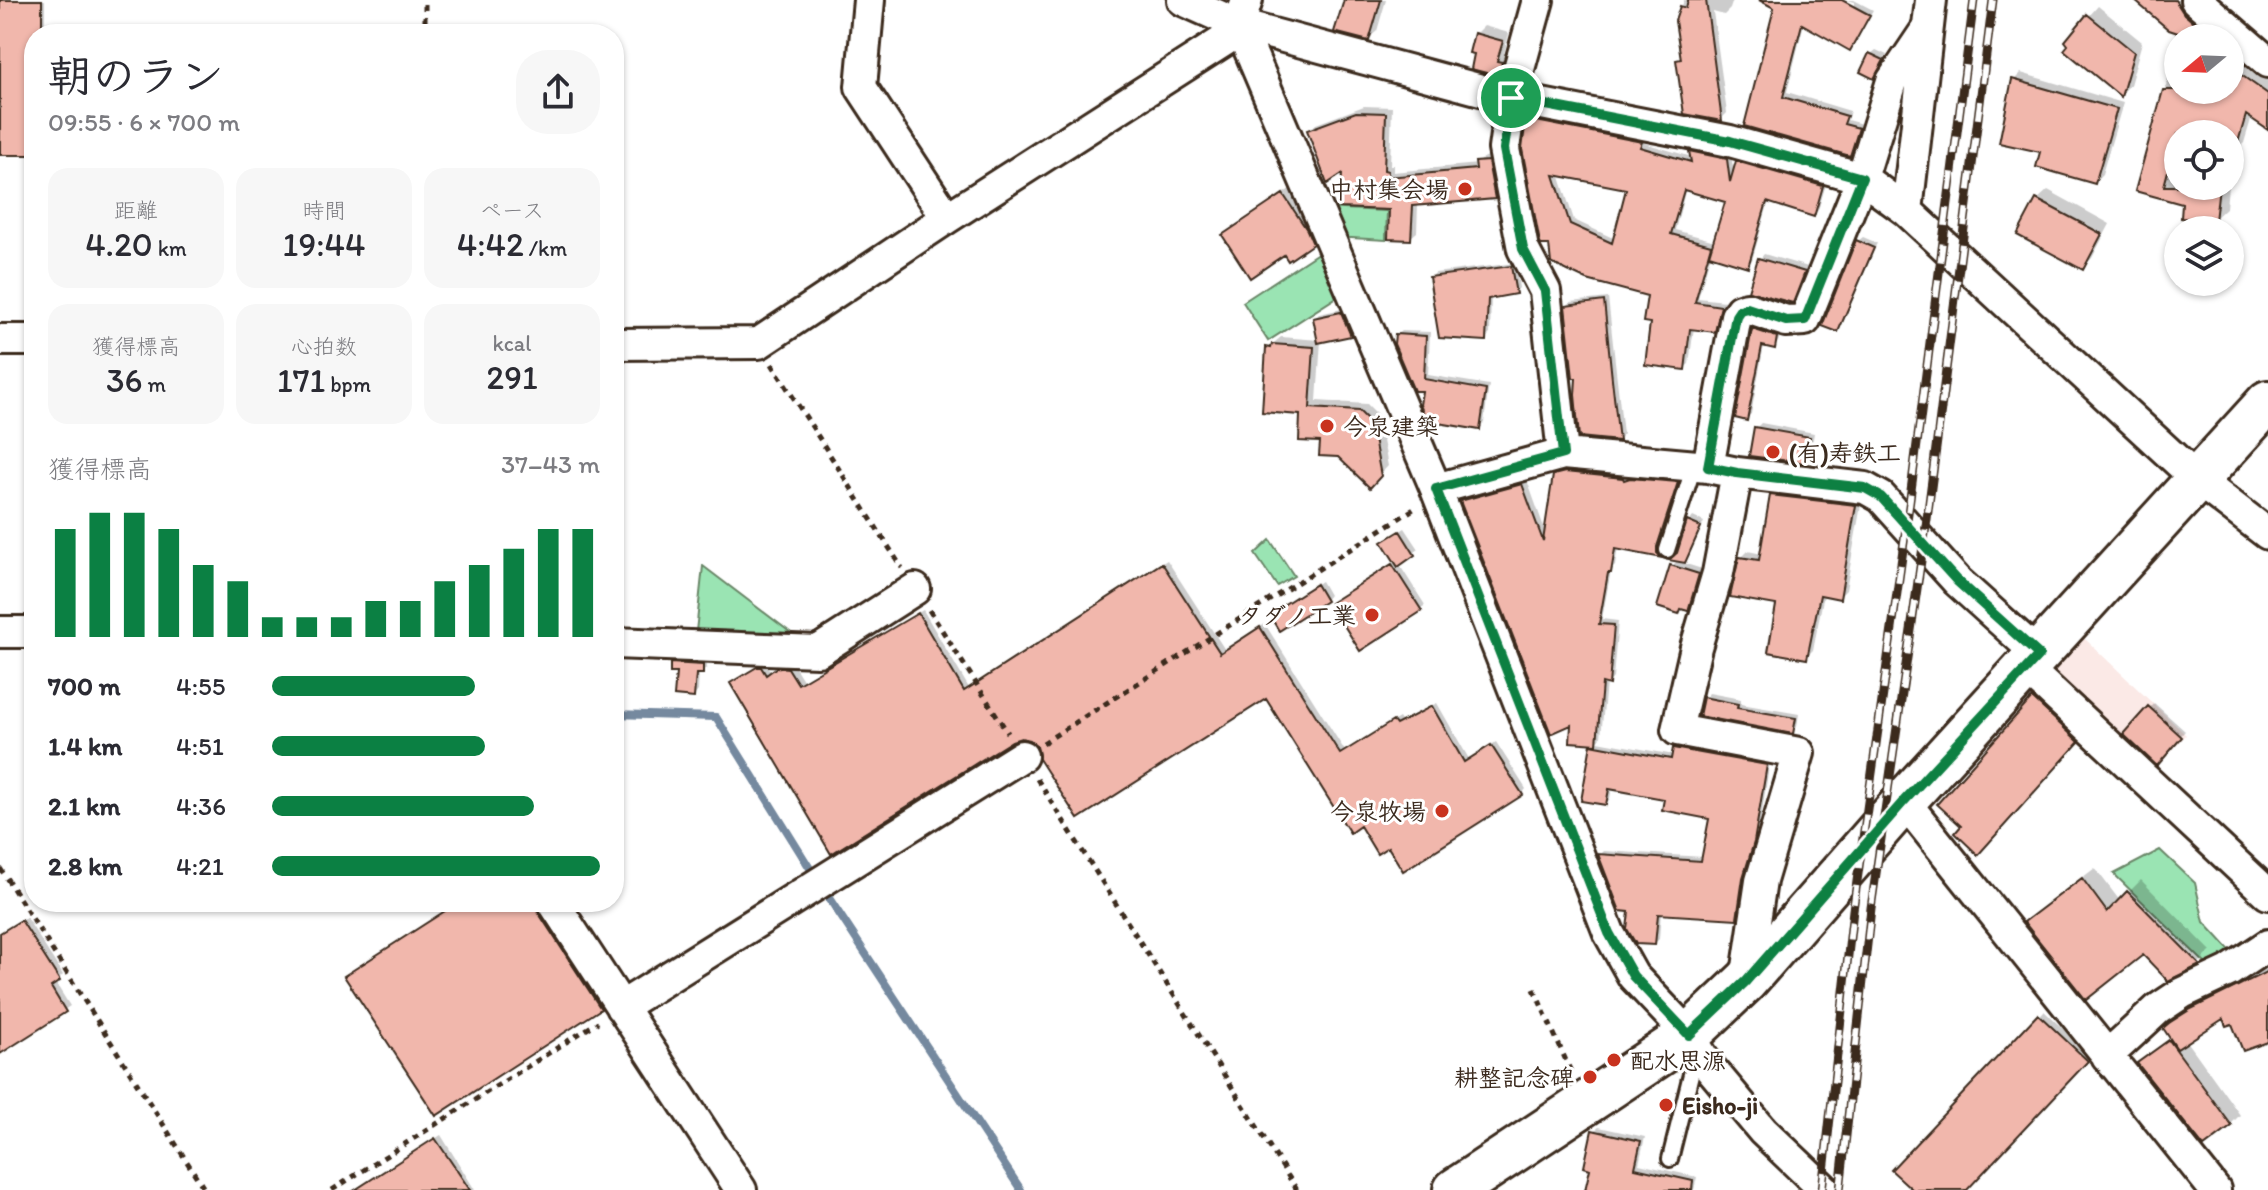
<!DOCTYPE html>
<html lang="ja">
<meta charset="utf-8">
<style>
:root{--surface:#fff;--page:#f7f7f7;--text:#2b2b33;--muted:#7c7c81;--accent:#0b8043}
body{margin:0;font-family:Itim,"Klee One",sans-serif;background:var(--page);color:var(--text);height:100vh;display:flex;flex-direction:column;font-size:30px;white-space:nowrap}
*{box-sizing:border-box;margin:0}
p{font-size:26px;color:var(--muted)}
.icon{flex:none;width:44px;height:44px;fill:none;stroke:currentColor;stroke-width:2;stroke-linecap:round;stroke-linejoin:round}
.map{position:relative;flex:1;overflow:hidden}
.side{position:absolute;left:24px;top:24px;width:600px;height:888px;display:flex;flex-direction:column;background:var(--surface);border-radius:32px;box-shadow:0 2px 6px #0004}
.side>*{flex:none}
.needle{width:52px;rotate:251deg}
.fabs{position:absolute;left:2164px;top:24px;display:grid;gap:16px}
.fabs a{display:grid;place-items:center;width:80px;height:80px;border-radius:50%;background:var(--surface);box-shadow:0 2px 6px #0004;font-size:40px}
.pin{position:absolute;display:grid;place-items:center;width:68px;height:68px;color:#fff;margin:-34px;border:4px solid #fff;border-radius:50%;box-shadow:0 2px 8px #0007}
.round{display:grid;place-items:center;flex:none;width:84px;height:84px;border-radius:32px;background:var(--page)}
.headline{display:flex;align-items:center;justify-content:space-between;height:136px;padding:0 24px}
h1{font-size:44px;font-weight:600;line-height:60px}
.figures{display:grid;grid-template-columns:repeat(3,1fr);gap:12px;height:136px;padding:8px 24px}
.figures div{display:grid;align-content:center;border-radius:20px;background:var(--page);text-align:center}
.figures b{font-size:34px;font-weight:600}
.figures small{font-size:22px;font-weight:400}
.figures p{font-size:22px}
.chart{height:224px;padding:16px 24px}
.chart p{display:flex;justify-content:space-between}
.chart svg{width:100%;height:144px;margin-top:8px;stroke:var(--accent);stroke-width:6}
ul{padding:0 24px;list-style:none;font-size:26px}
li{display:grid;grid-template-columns:128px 96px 1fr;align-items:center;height:60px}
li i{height:20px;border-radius:10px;background:var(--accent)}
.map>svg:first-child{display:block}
</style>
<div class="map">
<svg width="2268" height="1190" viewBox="0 0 2268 1190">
<rect width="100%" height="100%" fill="#fff"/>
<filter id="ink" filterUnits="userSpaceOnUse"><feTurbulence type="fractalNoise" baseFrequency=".0125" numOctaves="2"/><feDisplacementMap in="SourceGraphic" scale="16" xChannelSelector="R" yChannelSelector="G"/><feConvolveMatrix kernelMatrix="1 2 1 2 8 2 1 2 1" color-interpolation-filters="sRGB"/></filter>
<g filter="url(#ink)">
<path fill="#fbe9e6" d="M2082,636L2186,735L2150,775L2045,677Z"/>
<path fill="#9ae4b3" stroke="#6a8768" stroke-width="2" d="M1322,208L1387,211L1386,240L1334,237Z
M1324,249L1343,293L1268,341L1243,302Z
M1270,540L1294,576L1277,586L1255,554Z
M703,566L807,645L695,641Z
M2160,850L2195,883L2204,922L2236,957L2212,970L2114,874Z"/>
<path fill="#0003" fill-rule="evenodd" d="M0,0H45V34H34V153H0Z
M1346,0H1386L1377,31L1368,39Z
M1684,0H1733L1730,9L1724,15L1713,12L1727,113L1721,119L1678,60L1682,56L1677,21Z
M1779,0H1829L1854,6L1855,2L1846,0H1854L1873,10L1850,48L1804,23L1787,92L1850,111L1847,120L1862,124L1854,149L1849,154L1747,125Z
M2137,0H2194L2268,75V128L2252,116L2244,143L2231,154L2230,167V134H2178V186H2228L2226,208L2214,219L2184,203L2138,189L2178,41V90H2230V38H2179L2181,32Z
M2098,6L2142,42L2130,85L2121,94L2067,41Z
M1484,26L1509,33L1504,53L1509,54L1506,66L1498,74L1476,34Z
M1876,50L1887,55L1873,76L1871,54Z
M2021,73L2123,103L2102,174L2095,181L2043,150L2014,80Z
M1364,106L1392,107L1390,165H1393V172L1478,164L1484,157L1494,156L1501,191L1494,197L1418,204L1417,232L1410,238L1391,208L1344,170L1309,130L1316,124Z
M1533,116L1646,138L1644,143L1692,157L1691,152L1696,148L1731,155L1734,175L1737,162L1742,158L1827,181L1818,210L1814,215L1769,201L1752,260L1748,265L1711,253L1698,298L1725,301L1719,325L1714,330L1694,327L1689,364L1684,368L1652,322L1649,295L1588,278L1528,120ZM1559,174L1629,188L1615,239L1574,220ZM1686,188L1728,201L1715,241L1675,230Z
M1293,187L1321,233L1311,243L1285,252L1225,236L1234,226Z
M2048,190L2110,224L2092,258L2082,268L2037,200Z
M1863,237L1877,243L1842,325L1837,330L1858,241Z
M1764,254L1808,267L1797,296L1792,300L1760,259Z
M1515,263L1519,288L1515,292L1491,296L1490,334L1485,339L1431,278L1435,273Z
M1608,298L1623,434L1619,439L1579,375L1567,306L1571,302Z
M1346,308L1355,330L1350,334L1321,340L1317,401L1367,404L1378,415L1388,466L1370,485L1322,440L1303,413L1268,348L1281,337L1319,340L1315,318L1319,314Z
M1758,325L1781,333L1778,342L1774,347L1764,345L1751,414L1746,418L1754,330Z
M1401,331L1430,332L1428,375L1489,385L1484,423L1479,427L1425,389L1396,335Z
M1761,423L1814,433L1810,456L1805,461L1756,428Z
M1571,468L1628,473V476L1636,474L1682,478L1662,541V548L1665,552L1662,556L1618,547L1615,566L1611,570L1602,619L1618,621L1613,678L1609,683L1606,682L1601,737L1598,741L1674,755L1675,748L1680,744L1770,761L1758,836L1747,872L1741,912L1736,917L1661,912L1659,939L1655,943L1631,910L1600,855L1604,851L1704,857L1711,817L1666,798L1612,788L1610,799L1605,803L1593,745L1596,742L1574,722L1462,502L1467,497L1527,480L1546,533L1555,476L1560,471Z
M1778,489L1862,499L1846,590L1839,597L1824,594L1813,650L1807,656L1779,603L1741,558L1748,551L1762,554L1772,496Z
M1693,517L1704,522L1689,556L1683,563L1702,569L1692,604L1687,609L1683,607L1679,612L1672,566L1678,560L1689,522Z
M1405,528L1419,549L1399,564L1425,605L1421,609L1332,603L1396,561L1389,538Z
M1167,560L1225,650L1265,624L1345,751L1399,718L1401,721L1437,703L1469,759L1496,742L1526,789L1522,794L1389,844L1361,824L1267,696L1039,745L1031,738L733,683L764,663L771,672L784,664H793L803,680L923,610L969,688Z
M1321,581L1329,595L1325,600L1271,614Z
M677,660L707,661V668L699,672L698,691L694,696L672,664Z
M1709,693L1741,699V704L1799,714L1797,727L1792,731L1705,698Z
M2037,695L2082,737L1978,852L1964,826L1940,804Z
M2154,703L2185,731L2157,763L2126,734Z
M2095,868L2120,901L2141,880L2211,951L2199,963L2168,978L2143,953L2027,922L2039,910Z
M459,902H540L605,1003L436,1114Z
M26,917L63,975L55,982L70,1006L0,1052V933Z
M2268,965V1039L2224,1015L2187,1041L2240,1115L2230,1125L2140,1063L2172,1037L2166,1029L2184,1011L2205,997Z
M2044,1011L2091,1055L1965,1190H1908L1912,1186L1894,1170Z
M1599,1127L1645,1137L1639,1164L1697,1177L1694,1190H1587L1592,1167L1594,1131Z
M441,1135L475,1190H355Z"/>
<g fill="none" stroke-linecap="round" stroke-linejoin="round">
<path stroke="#74899f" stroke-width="8" d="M614,714L716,717L816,878
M823,889L1021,1190"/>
</g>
<path fill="#f1b7ac" stroke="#3b2a1e" stroke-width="2" fill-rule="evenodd" d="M0,0H42V34H34V155H0Z
M1344,0H1381L1369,41L1334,32Z
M1688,0H1706L1722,121L1684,114L1676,60L1681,59L1675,21L1680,6L1686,8Z
M1759,0H1842L1870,15L1850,51L1802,24L1783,97L1847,116L1844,124L1859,128L1850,156L1744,126L1774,8Z
M2134,0H2175L2184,14L2205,32L2201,38H2177L2178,33L2169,30Z
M2087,14L2134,52L2121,97L2064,50L2068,45L2065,41Z
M1474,33L1503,41L1497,61L1502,62L1498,76L1471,69L1474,54L1469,53Z
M1869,53L1884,60L1874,79L1860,72Z
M2230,67L2268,94V130L2246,115L2236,149L2230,148V134H2178L2164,186H2219L2215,221L2181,218L2182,204L2135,191L2163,90H2230Z
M2012,79L2117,109L2095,184L2036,167L2040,152L1999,143Z
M1356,112L1386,113L1384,170L1388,171V177L1476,169L1475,162L1488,161L1495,199L1413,206L1411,240L1388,239L1389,210L1340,208L1342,174L1327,184L1307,130Z
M1526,119L1642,142L1640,147L1691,162L1689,151L1727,159L1730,182L1736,161L1823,186L1814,217L1767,202L1748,267L1709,255L1725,202L1684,190L1671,234L1711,245L1695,302L1721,306L1715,332L1690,329L1685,370L1645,365L1650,323L1643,322L1647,296L1587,280L1551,263L1549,245H1541L1540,243L1522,149ZM1554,175L1626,189L1612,243L1570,224Z
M1283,194L1307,230L1313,244L1288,261L1284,255L1250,278L1222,235Z
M2036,199L2102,234L2083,270L2017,235Z
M1856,240L1874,248L1838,332L1822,326Z
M1758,258L1805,272L1793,303L1748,291Z
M1511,266L1516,294L1488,299L1486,341L1439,338L1429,277Z
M1604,301L1612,379L1619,441L1579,437L1575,395L1576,378H1573L1565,306Z
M1341,312L1351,336L1318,343L1313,318Z
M1752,329L1777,337L1775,349L1762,346L1747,421L1735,418Z
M1395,334L1426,336L1424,379L1486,390L1480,430L1427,421L1420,405L1422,391H1414L1394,344Z
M1272,344L1314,347L1310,408L1359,411L1371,423L1381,476L1370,488L1338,457L1319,456L1320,442L1299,441L1300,415L1262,412L1266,347L1271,348Z
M1754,427L1810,437L1806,463L1749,456Z
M1565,472L1623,478L1624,480L1630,478L1678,482L1657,547V553L1662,558L1615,549L1611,573H1608L1599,624L1614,625L1609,685L1602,683L1597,744L1570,742L1571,725L1551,734L1460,501L1522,484L1543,541L1553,475Z
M1770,495L1856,505L1840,599L1820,595L1807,659L1768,652L1776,605L1730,597L1739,557L1759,560Z
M1687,521L1701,527L1685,563L1668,560L1677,553Z
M1400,531L1415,555L1398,567L1382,542Z
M1162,563L1220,653L1260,627L1340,754L1393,721L1396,725L1432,706L1464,762L1491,745L1523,795L1403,871L1388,847L1377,854L1360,826L1350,833L1266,699L1078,819L1039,759L1037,746L1030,740L1021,738L1012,741L831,854L730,683L757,667H761L766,675L777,667L788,668L798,684L918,613L964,691Z
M1392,564L1422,611L1360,651L1330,603Z
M1670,565L1699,574L1688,611L1681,609L1679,614L1657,607Z
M1316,584L1326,601L1279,631L1269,614Z
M670,663L703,665V674H696L694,698L674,696L676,673H670Z
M1703,697L1738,704L1737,708L1796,718L1793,734L1699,716Z
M2032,698L2079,742L1978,855L1955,833L1961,826L1937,804Z
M2148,706L2182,737L2157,766L2123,734Z
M1591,744L1671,759L1673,748L1767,765L1754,842L1743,878L1737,919L1658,914L1655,945L1636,944L1627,929L1629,912L1620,911L1598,854L1701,861L1709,819L1662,810L1664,799L1609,789L1606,805L1581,801Z
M2082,878L2107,912L2127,891L2200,965L2168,981L2143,955L2086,1000L2024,922Z
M459,902H535L538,912L601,1009L436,1116L344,976Z
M21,920L60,981L51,987L66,1012L0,1054V933Z
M2268,971V1042L2243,1051L2232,1024L2226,1026L2223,1019L2177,1049L2163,1028L2169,1023L2191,1009Z
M2038,1014L2088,1061L1967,1190H1913L1891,1170Z
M2169,1040L2232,1126L2204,1147L2137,1063Z
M1592,1130L1641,1141L1635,1168L1693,1181L1692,1190H1585L1590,1169L1584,1167Z
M435,1138L470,1190H355Z"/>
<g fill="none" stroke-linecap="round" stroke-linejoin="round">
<g stroke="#3b2a1e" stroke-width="20">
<path id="lane" d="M1667,550L1694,466
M1670,1159L1697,1050"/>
</g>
<g stroke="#3b2a1e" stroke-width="36">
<path id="street" d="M869,0L861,87L947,218
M1183,0L1239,25L1511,98L1730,141L1862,178L1907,211L2198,480L2268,534
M1538,0L1511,98L1504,149L1523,249L1545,291L1563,454
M2196,0L2268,62
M1239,25L1436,489L1609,933L1633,976L1689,1035L1707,1064L1763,1131L1825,1190
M1907,211L1931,0
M0,340H34
M614,344L759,343L947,218L1225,40L1239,25L1247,0
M1708,467L1736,316L1740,310L1747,308L1786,321L1805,320L1862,178L1892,81L1927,29
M1737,473L1718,573L1696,647L1677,730L1799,753L1761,881L1746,981
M1436,489L1563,454L1708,467L1737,473L1865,488L1881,497L1957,581L2039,655
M0,632H34
M614,643L818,651L915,589
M2027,669L2268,894
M1904,801L2215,1190
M553,902L741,1190
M621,1007L1022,756
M2107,1056L2158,1009L2182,993L2229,971L2268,945"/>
</g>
<g stroke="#3b2a1e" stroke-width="48">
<path id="secondary" d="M1455,1190L1689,1035L1746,981L1904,801L2268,402"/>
</g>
<path stroke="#3b2a1e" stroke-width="5" stroke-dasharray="6 6" stroke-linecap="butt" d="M425,34V0
M772,364L902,568
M929,610L1008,733
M1043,743L1417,507
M1037,779L1297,1190
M0,868L205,1190
M1534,989L1572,1074
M332,1190L598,1022"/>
<use href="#lane" stroke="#fff" stroke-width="14"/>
<use href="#street" stroke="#fff" stroke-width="30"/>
<use href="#secondary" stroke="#fff" stroke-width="42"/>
<g stroke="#3b2a1e" stroke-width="9">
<path id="rail" d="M1822,1190L1853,910L1909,506L1974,0
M1840,1190L1871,908L1927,519L1993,0"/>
</g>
<use href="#rail" stroke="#fff" stroke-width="6" stroke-dasharray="18" stroke-linecap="butt"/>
</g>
</g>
<g fill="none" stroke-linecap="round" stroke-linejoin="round" filter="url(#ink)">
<g stroke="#fff" stroke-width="16">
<path id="route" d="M1511,98L1730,141L1862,178L1805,320L1786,321L1747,308L1740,310L1736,316L1708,467L1737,473L1865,488L1881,497L1957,581L2039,655L1904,801L1746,981L1689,1035L1633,976L1609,933L1436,489L1563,454L1545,291L1523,249L1504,149Z"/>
</g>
<use href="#route" stroke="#0b8043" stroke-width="10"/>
</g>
<g fill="#c8321e" stroke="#fff" stroke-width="3">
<circle cx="1465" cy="189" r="8"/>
<circle cx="1327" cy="426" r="8"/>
<circle cx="1773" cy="452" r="8"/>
<circle cx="1372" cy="615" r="8"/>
<circle cx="1442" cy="811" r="8"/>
<circle cx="1614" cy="1060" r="8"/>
<circle cx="1590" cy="1077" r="8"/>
<circle cx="1666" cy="1105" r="8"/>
</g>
<g text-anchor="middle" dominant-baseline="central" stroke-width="6" stroke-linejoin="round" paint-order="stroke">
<g font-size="24" font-weight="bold" fill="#3b2a1e" stroke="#fff" text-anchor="end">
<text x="1449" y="189">中村集会場</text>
<text x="1343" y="426" text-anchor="start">今泉建築</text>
<text x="1789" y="452" text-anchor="start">(有)寿鉄工</text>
<text x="1356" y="615">タダノ工業</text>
<text x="1426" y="811">今泉牧場</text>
<text x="1630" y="1060" text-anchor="start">配水思源</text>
<text x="1574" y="1077">耕整記念碑</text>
<text x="1682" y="1105" text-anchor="start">Eisho-ji</text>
</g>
</g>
</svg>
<div class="fabs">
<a><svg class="needle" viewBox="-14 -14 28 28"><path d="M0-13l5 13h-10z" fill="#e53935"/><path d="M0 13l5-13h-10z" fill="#7c7c81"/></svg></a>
<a><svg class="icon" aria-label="locate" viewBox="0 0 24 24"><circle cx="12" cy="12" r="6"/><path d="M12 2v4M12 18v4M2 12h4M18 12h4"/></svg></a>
<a><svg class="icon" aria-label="layers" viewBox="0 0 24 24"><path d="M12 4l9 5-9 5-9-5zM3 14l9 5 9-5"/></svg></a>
</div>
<div class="pin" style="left:1511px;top:98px;background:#1e9e55"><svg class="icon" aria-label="arrive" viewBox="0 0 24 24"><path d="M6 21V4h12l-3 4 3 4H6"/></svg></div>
<section class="side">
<div class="headline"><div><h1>朝のラン</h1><p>09:55 · 6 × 700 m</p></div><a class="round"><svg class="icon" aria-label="share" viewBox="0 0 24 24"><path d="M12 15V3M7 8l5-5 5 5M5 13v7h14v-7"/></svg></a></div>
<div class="figures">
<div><p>距離</p><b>4.20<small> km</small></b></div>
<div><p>時間</p><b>19:44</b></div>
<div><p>ペース</p><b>4:42<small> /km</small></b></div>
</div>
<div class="figures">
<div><p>獲得標高</p><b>36<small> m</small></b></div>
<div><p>心拍数</p><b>171<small> bpm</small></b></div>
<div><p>kcal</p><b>291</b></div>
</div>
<div class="chart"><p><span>獲得標高</span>37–43 m</p>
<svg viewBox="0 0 160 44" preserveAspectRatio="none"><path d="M5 44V11M15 44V6M25 44V6M35 44V11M45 44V22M55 44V27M65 44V38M75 44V38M85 44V38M95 44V33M105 44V33M115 44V27M125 44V22M135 44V17M145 44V11M155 44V11"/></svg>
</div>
<ul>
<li><b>700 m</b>4:55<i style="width:62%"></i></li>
<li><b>1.4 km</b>4:51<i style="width:65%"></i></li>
<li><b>2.1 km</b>4:36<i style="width:80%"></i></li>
<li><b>2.8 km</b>4:21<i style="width:100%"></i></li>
</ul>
</section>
</div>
